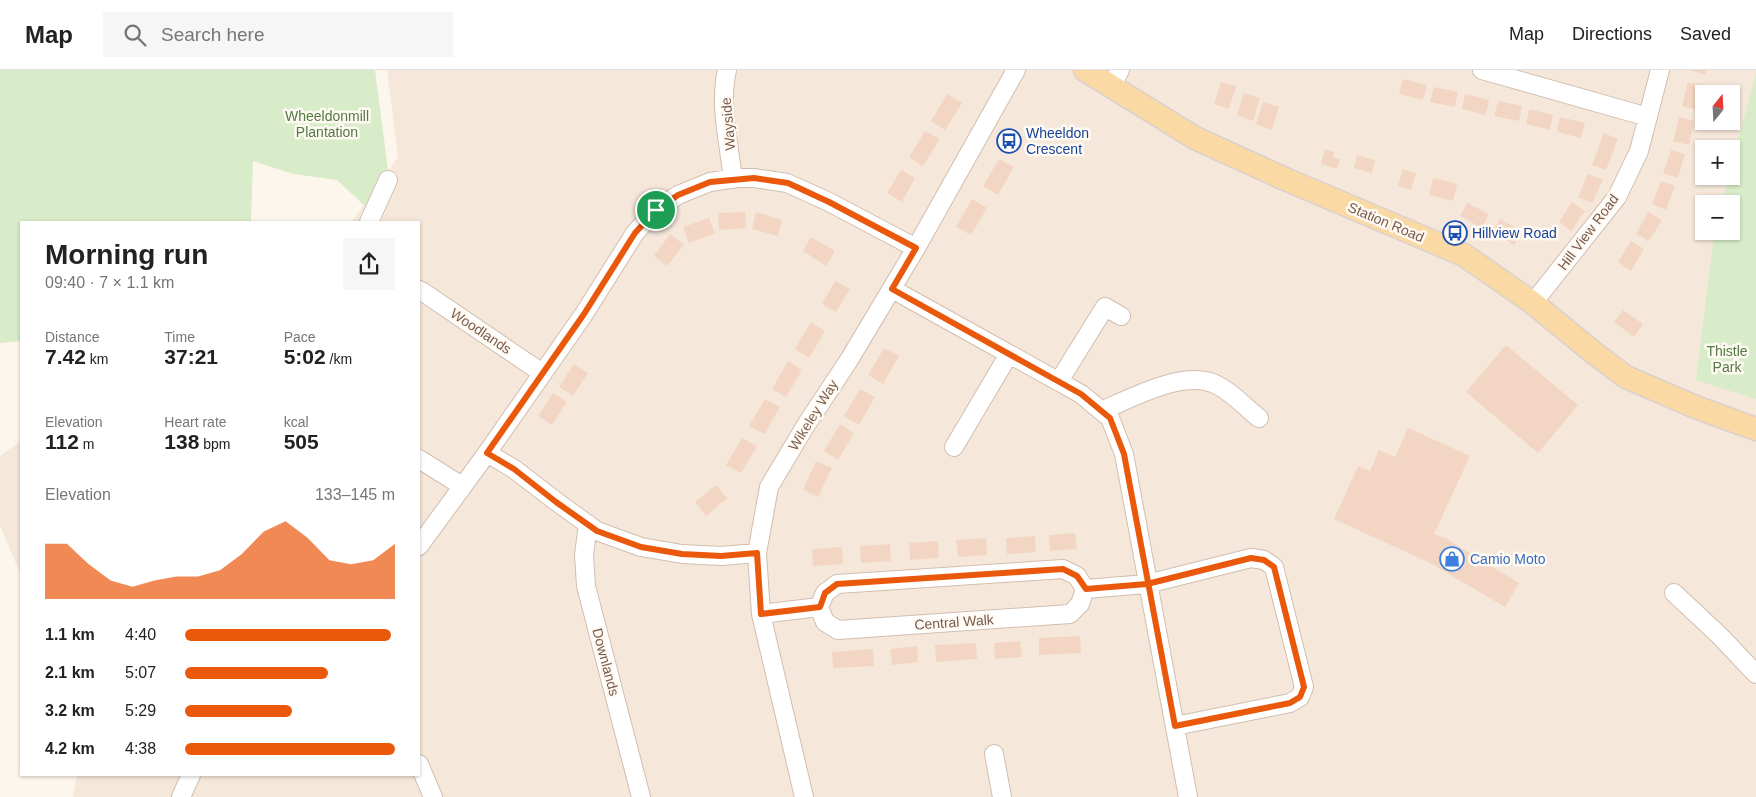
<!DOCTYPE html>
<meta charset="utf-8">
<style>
:root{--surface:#fff;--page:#f6f6f6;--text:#222;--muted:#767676;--line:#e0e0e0;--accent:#ea580c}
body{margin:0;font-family:Arial,sans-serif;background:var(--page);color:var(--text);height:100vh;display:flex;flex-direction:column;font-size:19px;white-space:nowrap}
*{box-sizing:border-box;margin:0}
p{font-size:16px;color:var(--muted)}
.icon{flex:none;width:28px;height:28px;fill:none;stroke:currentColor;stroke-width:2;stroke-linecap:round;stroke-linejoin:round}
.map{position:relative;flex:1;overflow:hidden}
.sheet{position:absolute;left:20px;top:151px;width:400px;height:555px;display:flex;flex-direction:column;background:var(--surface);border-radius:0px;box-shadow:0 1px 4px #0004}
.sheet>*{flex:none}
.needle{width:32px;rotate:18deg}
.buttons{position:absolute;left:1695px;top:15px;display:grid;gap:10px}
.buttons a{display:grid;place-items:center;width:45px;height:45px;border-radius:0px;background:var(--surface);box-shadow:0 1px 4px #0004;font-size:25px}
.pin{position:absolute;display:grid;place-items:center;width:42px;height:42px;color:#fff;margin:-21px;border:2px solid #fff;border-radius:50%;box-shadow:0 1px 5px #0007}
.round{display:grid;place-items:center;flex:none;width:52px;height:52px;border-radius:0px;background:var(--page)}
.summary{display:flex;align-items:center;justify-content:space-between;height:85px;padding:0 25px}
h1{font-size:28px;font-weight:700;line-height:38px}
.metrics{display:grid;grid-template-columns:repeat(3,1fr);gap:8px;height:85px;padding:5px 25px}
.metrics div{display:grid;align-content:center}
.metrics b{font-size:21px;font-weight:700}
.metrics small{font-size:14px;font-weight:400}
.metrics p{font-size:14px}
.chart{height:140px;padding:10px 25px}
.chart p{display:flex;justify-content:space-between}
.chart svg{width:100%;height:90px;margin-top:5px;fill:var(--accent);opacity:.7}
ul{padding:0 25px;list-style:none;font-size:16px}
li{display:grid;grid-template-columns:80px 60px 1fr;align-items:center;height:38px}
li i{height:12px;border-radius:6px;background:var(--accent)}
header{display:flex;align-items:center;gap:30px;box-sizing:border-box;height:70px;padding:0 25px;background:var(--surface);border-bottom:1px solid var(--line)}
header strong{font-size:24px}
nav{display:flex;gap:28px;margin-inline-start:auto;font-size:18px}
.search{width:350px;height:45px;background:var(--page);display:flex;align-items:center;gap:12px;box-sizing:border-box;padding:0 18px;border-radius:0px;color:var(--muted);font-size:19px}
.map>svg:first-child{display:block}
</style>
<header>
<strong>Map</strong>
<div class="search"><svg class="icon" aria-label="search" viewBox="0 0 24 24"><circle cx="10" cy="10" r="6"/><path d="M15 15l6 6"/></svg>Search here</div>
<nav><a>Map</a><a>Directions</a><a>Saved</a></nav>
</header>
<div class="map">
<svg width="1756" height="727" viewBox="0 0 1756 727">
<rect width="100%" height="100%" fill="#fdf6ec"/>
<path fill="#f5e8da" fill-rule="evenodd" d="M387,0H1756V727H73L77,705H419V152H347L353,150L398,87ZM1704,24H1731V51H1704ZM1704,79H1731V106H1704ZM1704,134H1731V161H1704Z
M21,371V505L0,456V386Z"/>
<path fill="#d8ecc9" d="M0,0H375L388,100L368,139L337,110L293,104L253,91L251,152H21V271L0,273Z
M1756,3V329L1696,310L1714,164V161H1731V134H1722L1729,106H1731V97Z"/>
<path fill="#f3d5c3" d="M1689,0H1707L1706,5Z
M1403,9L1427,15L1423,30L1399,24Z
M1221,12L1236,16L1229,39L1214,34Z
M1688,12L1703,16L1697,40L1682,36Z
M1434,17L1458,22L1455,37L1430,32Z
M1244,23L1260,28L1253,51L1237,45Z
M947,24L962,33L945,60L931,51Z
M1465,24L1489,30L1486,45L1462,39Z
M1498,31L1522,36L1519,51L1494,46Z
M1263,32L1279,37L1272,60L1256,54Z
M1529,39L1553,45L1550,60L1526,54Z
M1560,47L1585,53L1581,68L1557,62Z
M1679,47L1694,51L1689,75L1673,71Z
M925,61L940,69L923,96L909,87Z
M1604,63L1618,69L1606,100L1592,95Z
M1325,79L1334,82L1333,87L1340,89L1337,99L1321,94Z
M1671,80L1685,84L1678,108L1663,103Z
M1357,85L1375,90L1372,103L1354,98Z
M999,89L1014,97L998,125L983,116Z
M1403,99L1416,103L1411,120L1398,116Z
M901,100L915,108L902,132L887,123Z
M1588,104L1603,110L1592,133L1578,127Z
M1433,108L1457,114L1453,131L1429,125Z
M1661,111L1675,116L1666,140L1652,134Z
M972,129L987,138L971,165L956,157Z
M1572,132L1585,141L1571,161L1559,152Z
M1467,133L1489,144L1482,158L1460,146Z
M745,142L746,158L719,160L718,143Z
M756,142L782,150L778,166L752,159Z
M1648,142L1662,150L1649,171L1636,164Z
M709,148L715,163L689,173L683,157Z
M1500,149L1522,161L1514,175L1492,162Z
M670,164L684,175L667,196L654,186Z
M811,167L835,181L826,196L803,181Z
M1631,171L1644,179L1631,201L1618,192Z
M835,211L850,219L836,242L822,234Z
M1623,240L1643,254L1634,267L1614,252Z
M811,252L825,261L809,288L795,279Z
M1506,275L1578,335L1538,383L1466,322Z
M884,278L899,286L883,314L868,305Z
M788,291L802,300L786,327L772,319Z
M574,294L588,303L573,326L559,317Z
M860,319L875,327L859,355L844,346Z
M553,323L567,332L552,355L538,346Z
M765,329L780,337L764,364L749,356Z
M840,354L854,363L838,390L824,381Z
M1408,358L1470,386L1434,464L1445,468L1519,513L1505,537L1430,493L1334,449L1358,396L1370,401L1379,380L1395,387Z
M742,368L757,376L741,403L726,395Z
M816,391L832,398L818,427L803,420Z
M716,415L727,428L706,446L695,432Z
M1075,463L1077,479L1050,481L1049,465Z
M1035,466L1036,482L1007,484L1006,468Z
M986,468L987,485L958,487L956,470Z
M938,471L939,488L910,490L909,473Z
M890,474L891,491L861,493L860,476Z
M842,477L843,494L813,496L812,479Z
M1080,566L1081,583L1039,585V568Z
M1020,571L1022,587L995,589L994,573Z
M976,573L977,589L936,592L935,575Z
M917,576L918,592L892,595L890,579Z
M873,579L874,596L833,598L832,582Z"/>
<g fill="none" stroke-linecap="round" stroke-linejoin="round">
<g stroke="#d1beb0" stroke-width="20">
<path id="minor" d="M727,0C719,35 729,74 733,109
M1482,0L1648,47
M1111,17L1120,0
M369,152L388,110
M892,219L1081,324L1110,348L1124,384L1188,727
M419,220L423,222L542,303
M1533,233L1617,127L1639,81L1660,0
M1059,311L1105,237L1121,246
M1101,341C1132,328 1187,297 1219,316C1234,324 1246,338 1259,348
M954,377L1009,284
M487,383L514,399L557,432L597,461L641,477L682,484L721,486L757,483
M419,389L462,416
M588,454L584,485L586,516L641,727
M419,476L487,383L584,244L635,163L656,140L678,125L710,112L737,108H754L787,113L829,132L916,178
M1063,499L1077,506L1085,519L1080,534L1070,544L838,560L825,552L819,537L825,523L837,514Z
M1085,519L1147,514L1251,488L1264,490L1274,497L1304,617L1300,627L1290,633L1175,656
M1674,523L1720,566L1756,604
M761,544L819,537
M994,684L1002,727
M419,694L433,727
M181,727L191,705
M804,727L761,544L757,483L769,417L806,355L849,290L916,178L1016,0"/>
</g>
<g stroke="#dad1cd" stroke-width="25">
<path id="major" d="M1085,0L1195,68L1285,109L1464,185L1533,233L1594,283L1626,307L1698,338L1756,359"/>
</g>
<use href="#minor" stroke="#fff" stroke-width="18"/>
<use href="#major" stroke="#fbd9a5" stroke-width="22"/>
</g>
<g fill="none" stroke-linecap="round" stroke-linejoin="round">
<g stroke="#fff" stroke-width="10">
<path id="route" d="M656,140L635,163L584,244L487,383L514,399L556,432L597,461L641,477L682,484L721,486L757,483L761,544L820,537L825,523L837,514L1063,499L1077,506L1086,519L1147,514L1251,488L1264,490L1274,497L1304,617L1300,627L1290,633L1175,656L1124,384L1110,348L1081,324L892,219L916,178L829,132L788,113L754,108L710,112L678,125L656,140"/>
</g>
<use href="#route" stroke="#ea580c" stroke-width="6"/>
</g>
<defs>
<g id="bus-ring" transform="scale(1.25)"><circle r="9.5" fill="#fffaf3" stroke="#1a4fb4" stroke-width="1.5"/><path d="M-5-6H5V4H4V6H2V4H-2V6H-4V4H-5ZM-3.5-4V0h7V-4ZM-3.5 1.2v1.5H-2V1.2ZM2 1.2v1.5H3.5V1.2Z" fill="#1a4fb4"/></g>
<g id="shop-ring" transform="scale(1.25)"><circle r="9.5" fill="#fffaf3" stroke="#3f7fe0" stroke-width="1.5"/><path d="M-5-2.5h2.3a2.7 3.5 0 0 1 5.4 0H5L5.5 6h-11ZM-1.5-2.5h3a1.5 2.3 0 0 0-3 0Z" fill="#3f7fe0"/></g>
</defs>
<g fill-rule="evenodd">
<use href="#bus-ring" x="1009" y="71"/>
<use href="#bus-ring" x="1455" y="163"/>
<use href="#shop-ring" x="1452" y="489"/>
</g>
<g text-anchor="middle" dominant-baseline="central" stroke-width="5" stroke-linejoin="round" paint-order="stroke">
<g font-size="14" fill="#537a41" stroke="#fffaf3">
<text x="327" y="46">Wheeldonmill<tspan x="327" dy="16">Plantation</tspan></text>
<text x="1727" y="281">Thistle<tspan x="1727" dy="16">Park</tspan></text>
</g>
<g font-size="14" fill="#7a5c4d" stroke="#fffaf3">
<text transform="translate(728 54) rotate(-95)">Wayside</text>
<text transform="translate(1386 152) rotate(23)">Station Road</text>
<text transform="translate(1588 162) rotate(-53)">Hill View Road</text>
<text transform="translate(481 261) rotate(34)">Woodlands</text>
<text transform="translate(813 345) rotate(-58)">Wikeley Way</text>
<text transform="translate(954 552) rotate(-4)">Central Walk</text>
<text transform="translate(606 592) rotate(75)">Downlands</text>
</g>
<g font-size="14" fill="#164399" stroke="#fffaf3" text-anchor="start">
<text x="1026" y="63">Wheeldon<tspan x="1026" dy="16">Crescent</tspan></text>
<text x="1472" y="163">Hillview Road</text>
</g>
<g font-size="14" fill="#366cbe" stroke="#fffaf3" text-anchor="start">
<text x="1470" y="489">Camio Moto</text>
</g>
</g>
</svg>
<div class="buttons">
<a><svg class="needle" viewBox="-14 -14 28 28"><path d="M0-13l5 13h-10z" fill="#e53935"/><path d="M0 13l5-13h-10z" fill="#767676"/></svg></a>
<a>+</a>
<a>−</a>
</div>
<div class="pin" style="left:656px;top:140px;background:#1e9e55"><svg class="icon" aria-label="arrive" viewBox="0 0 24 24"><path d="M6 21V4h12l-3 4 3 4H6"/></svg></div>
<section class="sheet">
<div class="summary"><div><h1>Morning run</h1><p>09:40 · 7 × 1.1 km</p></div><a class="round"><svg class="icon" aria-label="share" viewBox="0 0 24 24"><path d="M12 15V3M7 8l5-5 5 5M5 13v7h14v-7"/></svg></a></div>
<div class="metrics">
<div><p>Distance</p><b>7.42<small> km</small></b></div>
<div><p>Time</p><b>37:21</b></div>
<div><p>Pace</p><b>5:02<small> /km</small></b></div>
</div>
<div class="metrics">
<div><p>Elevation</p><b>112<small> m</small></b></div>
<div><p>Heart rate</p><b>138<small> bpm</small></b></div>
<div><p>kcal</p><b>505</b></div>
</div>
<div class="chart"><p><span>Elevation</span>133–145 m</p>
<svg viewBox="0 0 160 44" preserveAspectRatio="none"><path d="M0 44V17L10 17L20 27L30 35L40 38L50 35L60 33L70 33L80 30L90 22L100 11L110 6L120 14L130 25L140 27L150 25L160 17V44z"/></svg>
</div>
<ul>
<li><b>1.1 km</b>4:40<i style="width:98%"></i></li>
<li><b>2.1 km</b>5:07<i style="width:68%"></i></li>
<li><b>3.2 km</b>5:29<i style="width:51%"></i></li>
<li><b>4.2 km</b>4:38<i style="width:100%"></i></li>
</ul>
</section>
</div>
